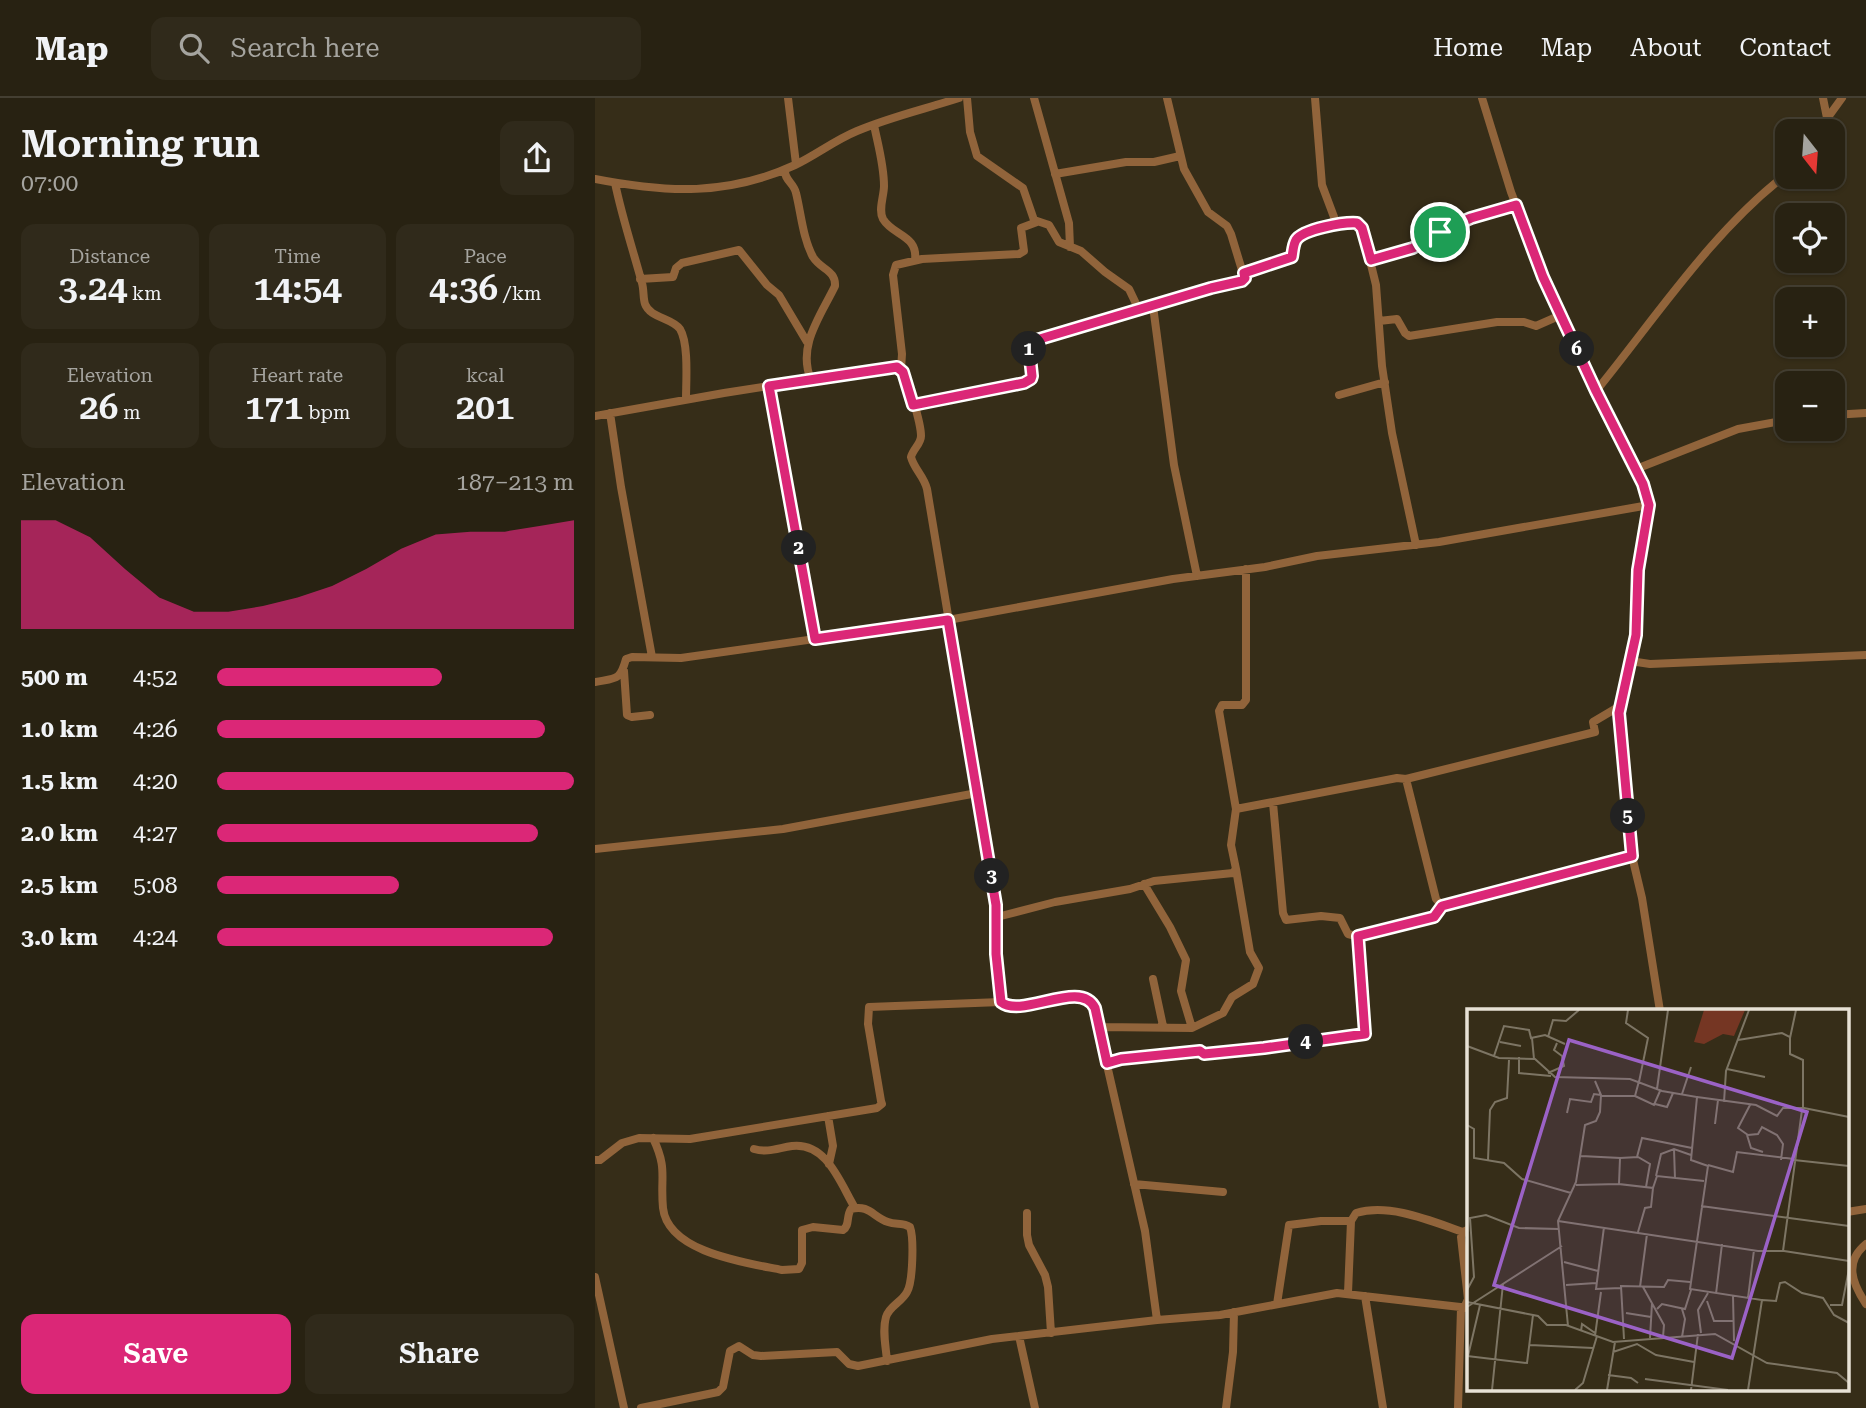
<!DOCTYPE html>
<meta charset="utf-8">
<style>
:root{--surface:#282212;--page:#302a1b;--text:#f1f3f6;--muted:#a5a49f;--line:#443f32;--accent:#db2777}
body{margin:0;font-family:"Roboto Serif",serif;background:var(--page);color:var(--text);height:100vh;display:flex;flex-direction:column;font-size:26px;white-space:nowrap}
*{box-sizing:border-box;margin:0}
p{font-size:23px;color:var(--muted)}
.icon{flex:none;width:38px;height:38px;fill:none;stroke:currentColor;stroke-width:2;stroke-linecap:round;stroke-linejoin:round}
.map{position:relative;flex:1;overflow:hidden}
.panel{display:flex;flex-direction:column;background:var(--surface);width:595px}
.panel>*{flex:none}
.needle{width:46px;rotate:163deg}
.buttons{position:absolute;left:1180px;top:21px;display:grid;gap:14px}
.buttons a{display:grid;place-items:center;width:70px;height:70px;border-radius:14px;background:var(--surface);box-shadow:0 2px 5px #0004,0 0 0 2px var(--line);font-size:35px}
.pin{position:absolute;display:grid;place-items:center;width:60px;height:60px;color:#fff;margin:-30px;border:4px solid #fff;border-radius:50%;box-shadow:0 2px 7px #0007}
.km{position:absolute;width:35px;height:35px;margin:-18px;border-radius:50%;background:#222;color:#fff;font-size:19px;line-height:35px;text-align:center}
.round{display:grid;place-items:center;flex:none;width:74px;height:74px;border-radius:14px;background:var(--page)}
.head{display:flex;align-items:center;justify-content:space-between;height:119px;padding:0 21px}
h1{font-size:38px;font-weight:600;line-height:52px}
.metrics{display:grid;grid-template-columns:repeat(3,1fr);gap:10px;height:119px;padding:7px 21px}
.metrics div{display:grid;align-content:center;border-radius:14px;background:var(--page);text-align:center}
.metrics b{font-size:35px;font-weight:600}
.metrics small{font-size:19px;font-weight:400}
.metrics p{font-size:19px}
.chart{height:196px;padding:14px 21px}
.chart p{display:flex;justify-content:space-between}
.chart svg{width:100%;height:126px;margin-top:7px;fill:var(--accent);opacity:.7}
.action{display:flex;gap:14px;margin-top:auto;padding:14px 21px}
.action a{flex:1;height:80px;border-radius:14px;background:var(--accent);color:#fff;font-size:28px;font-weight:600;line-height:80px;text-align:center}
.action a+a{background:var(--page);color:var(--text)}
ul{padding:0 21px;list-style:none;font-size:23px}
li{display:grid;grid-template-columns:112px 84px 1fr;align-items:center;height:52px}
li i{height:18px;border-radius:9px;background:var(--accent)}
header{display:flex;align-items:center;gap:42px;box-sizing:border-box;height:98px;padding:0 35px;background:var(--surface);border-bottom:2px solid var(--line)}
header strong{font-size:33px}
nav{display:flex;gap:38px;margin-inline-start:auto;font-size:24px}
.search{width:490px;height:63px;background:var(--page);display:flex;align-items:center;gap:18px;box-sizing:border-box;padding:0 24px;border-radius:14px;color:var(--muted);font-size:26px}
main{display:flex;flex:1;min-height:0}
.map>svg:first-child{display:block}
</style>
<header>
<strong>Map</strong>
<div class="search"><svg class="icon" aria-label="search" viewBox="0 0 24 24"><circle cx="10" cy="10" r="6"/><path d="M15 15l6 6"/></svg>Search here</div>
<nav><a>Home</a><a>Map</a><a>About</a><a>Contact</a></nav>
</header>
<main>
<section class="panel">
<div class="head"><div><h1>Morning run</h1><p>07:00</p></div><a class="round"><svg class="icon" aria-label="share" viewBox="0 0 24 24"><path d="M12 15V3M7 8l5-5 5 5M5 13v7h14v-7"/></svg></a></div>
<div class="metrics">
<div><p>Distance</p><b>3.24<small> km</small></b></div>
<div><p>Time</p><b>14:54</b></div>
<div><p>Pace</p><b>4:36<small> /km</small></b></div>
</div>
<div class="metrics">
<div><p>Elevation</p><b>26<small> m</small></b></div>
<div><p>Heart rate</p><b>171<small> bpm</small></b></div>
<div><p>kcal</p><b>201</b></div>
</div>
<div class="chart"><p><span>Elevation</span>187–213 m</p>
<svg viewBox="0 0 160 44" preserveAspectRatio="none"><path d="M0 44V6L10 6L20 12L30 23L40 33L50 38L60 38L70 36L80 33L90 29L100 23L110 16L120 11L130 10L140 10L150 8L160 6V44z"/></svg>
</div>
<ul>
<li><b>500 m</b>4:52<i style="width:63%"></i></li>
<li><b>1.0 km</b>4:26<i style="width:92%"></i></li>
<li><b>1.5 km</b>4:20<i style="width:100%"></i></li>
<li><b>2.0 km</b>4:27<i style="width:90%"></i></li>
<li><b>2.5 km</b>5:08<i style="width:51%"></i></li>
<li><b>3.0 km</b>4:24<i style="width:94%"></i></li>
</ul>
<div class="action"><a>Save</a><a>Share</a></div>
</section>
<div class="map">
<svg width="1271" height="1310" viewBox="0 0 1271 1310">
<rect width="100%" height="100%" fill="#362d18"/>
<g fill="none" stroke-linecap="round" stroke-linejoin="round">
<path stroke="#91643b" stroke-width="8" d="M193,0L201,66
M372,0L375,34L382,58L428,90L439,122L454,127L464,144L486,153L510,174L534,191L544,212
M439,0L474,125L475,149
M720,0L727,87L742,127
M887,0L916,94L949,179L1001,293L1047,386L1054,407L1043,473L1041,537L1026,597L1024,625L1037,758L1047,800L1065,913
M1228,0L1232,20
M279,27C283,47 289,67 289,88C289,98 283,112 288,121C298,138 323,137 320,162
M1223,33L1247,0
M190,72C189,82 199,85 201,95C206,115 208,141 218,159C226,172 241,172 240,188C225,219 202,248 216,282
M460,76L531,64H559L585,58
M0,81C71,95 133,98 200,67C221,57 240,42 262,33C295,19 330,11 364,0
M20,85C27,119 38,152 47,185C49,192 48,200 50,206C55,220 77,220 85,231C94,246 91,284 91,301
M776,162L818,150L839,136L876,120L921,107
M649,175L693,162L697,159C699,152 699,144 705,139C714,130 753,123 765,126L767,130L781,187L787,268L797,335L821,447
M45,181L78,179L81,170L87,165L144,152L172,187L184,197L212,244
M558,208L579,367L602,478
M784,223L802,221L810,235L814,238L902,224H929L941,228L966,217
M306,271L307,256L298,177L301,167L327,161L424,156L429,153L426,130L442,124
M174,288L220,541
M1001,293C1059,222 1118,132 1192,76
M744,297L790,284
M318,307L429,285L436,281L437,278L434,250L438,242L650,182L636,136L632,128L613,114L589,71L572,0
M15,315L26,389L57,559
M1237,317L1271,315
M0,318L129,295L297,269L306,271C313,282 326,325 326,338C326,346 318,351 316,359C319,371 329,378 332,391L396,776L402,819L401,856L405,900L408,906L416,908C435,906 486,891 498,906L550,1133L562,1222L625,1217L742,1195L874,1210
M1041,371L1143,331L1192,322
M651,471V602L647,607H627L624,613L641,711L802,680L811,681L841,801L847,808L1037,758
M1035,563L1055,566L1271,557
M29,573L32,617L37,619L55,617
M0,584C21,580 25,583 31,561L37,559L86,560L353,522L578,481L670,469L722,458L844,444L1054,407
M811,681L1000,634L998,624L1025,608
M678,705L688,815L691,822L726,818L745,820L753,836L761,838L839,819L847,808
M0,751L188,731L382,695
M549,786L575,829L591,862L586,893L597,930
M402,819L460,804L535,791L559,783L638,775L641,771L636,747L641,711
M558,881L568,928
M504,929L597,930L628,915L637,899L658,886L664,870L655,854L641,771
M512,965L526,961L605,953L609,956L669,950L770,936L763,838
M233,1018L238,1048L234,1066
M58,1040C73,1072 65,1078 68,1110C73,1155 153,1165 187,1172L204,1171L207,1165V1132L218,1129L248,1132C255,1128 251,1118 256,1111C274,1106 278,1119 293,1124C301,1127 308,1124 315,1129C319,1140 318,1184 312,1194C307,1204 294,1208 291,1219C287,1233 291,1249 292,1263
M159,1051C173,1055 183,1050 197,1048C232,1044 245,1085 260,1110
M0,1062H5L27,1045L44,1040L95,1041L282,1010L287,1006L286,1003L273,926L274,909L406,904
M539,1086L628,1094
M1252,1114L1271,1111
M432,1115V1137L434,1147L450,1177L453,1189L456,1235
M1271,1146C1249,1164 1257,1185 1271,1206
M0,1179L29,1310
M753,1195L756,1123L761,1115C795,1105 836,1123 868,1134
M770,1198L788,1310
M682,1206L694,1127L726,1123H756
M869,1210L873,1201L866,1139L868,1134L874,1131
M424,1238L440,1310
M46,1310L123,1294L128,1289L135,1253L144,1248L158,1257L166,1258L242,1254L254,1266L263,1268L397,1241L562,1222
M631,1310L638,1254L639,1214
M863,1310L866,1210"/>
</g>
<g fill="none" stroke-linecap="round" stroke-linejoin="round">
<g stroke="#fff" stroke-width="14">
<path id="route" d="M921,107L948,179L1001,293L1048,386L1054,407L1043,472L1041,537L1024,615L1037,758L847,808L839,819L763,838L770,936L669,950L609,956L605,953L526,961L512,965L500,910C486,880 427,921 406,904L401,856V807L353,522L220,541L174,288L302,269L308,274L318,307L429,285L436,281L437,278L434,250L438,243L616,190L647,183L650,180L649,175L697,159C698,154 698,147 701,142C708,131 749,124 762,125L767,130L776,162L818,150L839,136L876,120Z"/>
</g>
<use href="#route" stroke="#db2777" stroke-width="9"/>
</g>
<g transform="translate(872 911)">
<rect width="382" height="382" fill="#362d18"/>
<path d="M237,1H278L267,27L256,25L237,35L227,33Z" fill="#753623"/>
<path fill="none" stroke="#7d7564" stroke-width="2" d="M161,1L159,14L181,29L172,73M81,28L86,11L99,12L112,1M65,29L67,50M323,29L329,1M271,31L315,24L323,28V45L336,51V99M33,33L54,37M0,37L32,49L68,50L88,68L163,70L195,82L230,88L224,151L241,157L223,280L295,291L281,381M27,47L37,17L62,21L64,29L78,26L98,35M52,48V64L84,67M260,60L298,68M81,64L97,57L95,47L87,41L90,34M382,70V94M190,80L201,1M215,85L224,58M134,87H168L172,72M168,87L187,96L193,82M230,88L289,96L310,107L316,99H337L382,108M257,93L259,62L282,1M188,95L200,98L206,84M283,96L271,119L281,126L291,125L295,118L310,126L316,135L314,151M100,104L103,90L124,93L127,85L134,86M248,115L251,91M0,116L7,120V149L37,154L55,170L104,184M280,126L284,139L296,143M207,140L208,170M114,147L153,149L152,175L186,179L184,198L178,199L171,223M170,148L175,129L225,139M153,149L171,148L183,155L179,178M21,151L23,101L28,93L40,89L42,51M327,151L382,157M241,156L266,163L270,143L327,150M189,167L194,145L207,140L224,146M109,176L152,175M186,179L190,167L237,172M234,197L382,217M91,212L291,242H316L335,101M137,218L129,280L154,279M317,242L382,252M97,253L131,262M99,276L129,274M173,278L180,225M176,278L197,316L196,328M0,281L7,268L3,209L19,206L52,219L92,220M249,285L255,235M266,287L267,332M281,289L287,241M295,291L309,292L313,274L318,273L335,284L356,289L367,306L382,314M240,292L247,312H267M0,293L71,307L80,316H99L146,333L248,325L300,354L370,364L382,374M363,296H375L382,260M0,298L95,237M190,300L195,295L218,300L224,281M215,300L218,310L215,328M159,304L184,308M101,317L91,212L109,173L118,116L129,112L133,103L134,86L128,72M114,322L115,315L128,324M234,324L231,301L241,284M128,327L134,283M183,329L185,294M157,330L154,277L197,278L201,271L223,273M63,336L126,339M146,343L170,335L189,346L227,353M0,347L60,354L66,306M1,347L13,296M141,366L164,369L171,374M178,370L261,381M25,381L36,275M108,381L116,374L130,327M140,381L148,333M224,381L231,325"/>
<path fill="#9b62c6" fill-opacity="0.15" stroke="#9b62c6" stroke-width="3.5" d="M102,31L340,103L265,349L27,276Z"/>
<rect width="382" height="382" fill="none" stroke="#e7e1d5" stroke-width="3.5"/>
</g>
</svg>
<div class="buttons">
<a><svg class="needle" viewBox="-14 -14 28 28"><path d="M0-13l5 13h-10z" fill="#e53935"/><path d="M0 13l5-13h-10z" fill="#a5a49f"/></svg></a>
<a><svg class="icon" aria-label="locate" viewBox="0 0 24 24"><circle cx="12" cy="12" r="6"/><path d="M12 2v4M12 18v4M2 12h4M18 12h4"/></svg></a>
<a>+</a>
<a>−</a>
</div>
<div class="pin" style="left:845px;top:134px;background:#1e9e55"><svg class="icon" aria-label="arrive" viewBox="0 0 24 24"><path d="M6 21V4h12l-3 4 3 4H6"/></svg></div>
<b class="km" style="left:434px;top:251px">1</b>
<b class="km" style="left:204px;top:450px">2</b>
<b class="km" style="left:397px;top:778px">3</b>
<b class="km" style="left:711px;top:944px">4</b>
<b class="km" style="left:1033px;top:718px">5</b>
<b class="km" style="left:982px;top:251px">6</b>
</div>
</main>
